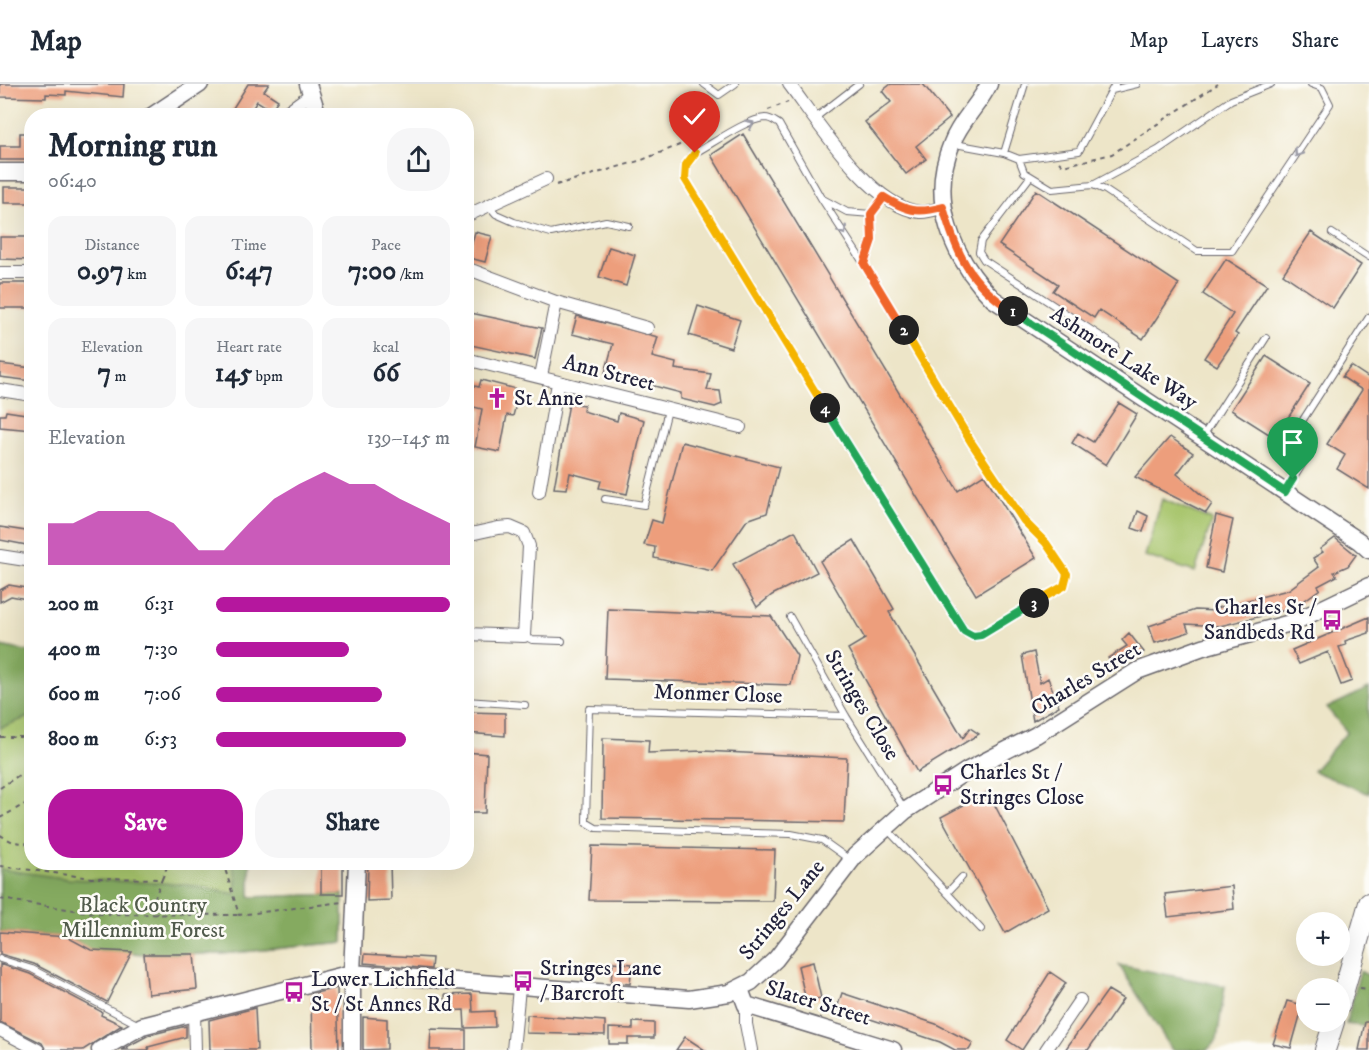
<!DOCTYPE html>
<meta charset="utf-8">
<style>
:root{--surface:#fff;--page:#f6f6f7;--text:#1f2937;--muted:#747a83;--line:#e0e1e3;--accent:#b5179e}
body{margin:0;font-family:"IM FELL DW Pica",serif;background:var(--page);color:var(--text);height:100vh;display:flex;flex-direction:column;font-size:22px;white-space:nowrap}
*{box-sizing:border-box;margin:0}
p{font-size:20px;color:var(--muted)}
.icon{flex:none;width:33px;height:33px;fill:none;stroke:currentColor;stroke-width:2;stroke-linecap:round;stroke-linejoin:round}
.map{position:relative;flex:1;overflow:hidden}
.drawer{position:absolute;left:24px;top:24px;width:450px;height:762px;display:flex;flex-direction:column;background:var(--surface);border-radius:24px;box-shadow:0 6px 24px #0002}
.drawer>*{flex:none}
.controls{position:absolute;left:1296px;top:828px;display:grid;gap:12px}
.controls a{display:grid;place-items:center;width:54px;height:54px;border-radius:50%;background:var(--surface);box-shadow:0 6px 24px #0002;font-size:30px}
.pin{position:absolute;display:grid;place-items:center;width:51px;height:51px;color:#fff;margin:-62px -26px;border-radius:50% 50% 50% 0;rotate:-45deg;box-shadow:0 0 6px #0007}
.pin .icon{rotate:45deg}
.km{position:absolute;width:30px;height:30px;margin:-15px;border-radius:50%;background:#222;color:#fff;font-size:16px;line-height:30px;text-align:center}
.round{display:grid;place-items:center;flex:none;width:63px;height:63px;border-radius:24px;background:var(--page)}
.head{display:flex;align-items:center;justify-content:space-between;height:102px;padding:0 24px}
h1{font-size:33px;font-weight:700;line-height:45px}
.stats{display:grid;grid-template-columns:repeat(3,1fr);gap:9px;height:102px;padding:6px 24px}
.stats div{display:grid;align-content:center;border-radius:15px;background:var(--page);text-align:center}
.stats b{font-size:26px;font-weight:700}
.stats small{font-size:16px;font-weight:400}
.stats p{font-size:16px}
.chart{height:168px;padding:12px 24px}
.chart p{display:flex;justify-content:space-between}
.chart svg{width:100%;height:108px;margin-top:6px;fill:var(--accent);opacity:.7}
.action{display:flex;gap:12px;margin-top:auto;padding:12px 24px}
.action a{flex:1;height:69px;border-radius:24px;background:var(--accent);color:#fff;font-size:24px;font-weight:700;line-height:69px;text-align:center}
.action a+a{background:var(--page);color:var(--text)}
ul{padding:0 24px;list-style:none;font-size:20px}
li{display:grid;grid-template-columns:96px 72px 1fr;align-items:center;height:45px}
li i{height:15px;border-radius:8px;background:var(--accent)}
header{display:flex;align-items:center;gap:36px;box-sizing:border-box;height:84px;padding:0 30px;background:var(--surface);border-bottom:2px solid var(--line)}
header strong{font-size:28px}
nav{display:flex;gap:33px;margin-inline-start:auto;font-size:21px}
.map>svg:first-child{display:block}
</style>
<header>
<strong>Map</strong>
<nav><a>Map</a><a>Layers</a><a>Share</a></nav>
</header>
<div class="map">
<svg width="1369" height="966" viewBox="0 0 1369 966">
<rect width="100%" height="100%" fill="#fdfcf7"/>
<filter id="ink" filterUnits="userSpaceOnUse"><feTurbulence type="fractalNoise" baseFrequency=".0167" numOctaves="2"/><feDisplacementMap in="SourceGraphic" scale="12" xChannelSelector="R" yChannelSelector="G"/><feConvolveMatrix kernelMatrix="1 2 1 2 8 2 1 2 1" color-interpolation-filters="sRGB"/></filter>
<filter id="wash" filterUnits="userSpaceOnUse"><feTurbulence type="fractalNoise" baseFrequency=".008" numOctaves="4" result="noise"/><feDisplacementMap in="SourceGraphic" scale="24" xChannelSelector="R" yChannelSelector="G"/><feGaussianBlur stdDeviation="1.35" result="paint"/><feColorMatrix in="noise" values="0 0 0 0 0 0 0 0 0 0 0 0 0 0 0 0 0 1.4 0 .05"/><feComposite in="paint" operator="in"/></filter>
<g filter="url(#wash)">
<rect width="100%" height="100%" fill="#ede5c8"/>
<path fill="#a7c56c" stroke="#647454" stroke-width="1.5" d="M1162,415L1212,436L1195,488L1145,472Z
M0,562L31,568L32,778L250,779V813L343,810V858L222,870H144L67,853L0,848Z"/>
<path fill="#85aa60" stroke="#54664e" stroke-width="1.5" d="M0,562L32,568L31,632L0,644Z
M1369,604V710L1313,687L1347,648L1327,624Z
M232,779H250V813L343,810V858L222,870H144L91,866L67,853L0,848V785L69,795L183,800L236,810V793Z
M1119,881L1225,902L1217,956L1207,966H1172Z
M1360,887L1369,892V943L1346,940Z"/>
<g id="blocks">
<path fill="#ed9e7b" d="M0,0H124L123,13L66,7V11L46,10V14L0,13Z
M248,0H269L264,7L278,16L271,26L257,17L248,32H228Z
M891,0H923L950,34L916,62L926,75L906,90L865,38L891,18L882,7Z
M20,49H29L32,76H0V62H20Z
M743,50L958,407L984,390L1036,474L976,511L711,71Z
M4,103H32V119H4Z
M1036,106L1179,200L1143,255L1099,226L1094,234L1053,207L1058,200L999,161Z
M475,148L492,152L485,178L466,173V162L471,163Z
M1311,148L1361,181L1333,224L1283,190Z
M0,153H32V176L0,175Z
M609,163L635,171L626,202L599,193Z
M1226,175L1267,201L1235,249L1238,251L1217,282L1204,274L1233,230L1203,210Z
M0,199H32V224H0Z
M698,222L740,236L731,264L689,251Z
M466,228L542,244L535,275L466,260Z
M577,232L658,253L652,273L676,279L675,285L711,290L707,306L720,307L722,320L715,323L681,315V309L605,289L613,260L572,250Z
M1266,272L1310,300L1275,354L1231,326Z
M0,280L32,284V297L0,293Z
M1351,282L1369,294V405L1337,385L1345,371L1327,360L1362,306L1342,293Z
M481,296L520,306L513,332L507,331L500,368L475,363L482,325L466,321V300L479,303Z
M569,319L584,321L583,327L617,337L619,329L644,336L627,410L599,404L601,397L570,389L567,405L554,404Z
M1119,319L1137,330L1106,381L1072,359L1078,349L1093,358Z
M6,327L32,331V346L0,343V331H5Z
M1170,353L1193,369L1177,390L1212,420L1206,429L1135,393Z
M682,358L779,383L767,429L747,436L712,487L654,474L655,463L644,461L652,436L662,439Z
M1138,427L1148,432L1143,448L1132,444Z
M1216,431L1233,436L1222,488L1206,484Z
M0,443L32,448V462L0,456Z
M795,447L817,488L772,511L757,523L733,480Z
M1335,454L1356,471L1348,482L1334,488L1337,492L1318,502L1320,505L1294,524L1220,542L1186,540L1189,548L1155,559L1149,542L1195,526L1216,527V524L1288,506L1319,483L1313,474L1323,468L1320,465Z
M854,456L894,525L889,528L963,654L970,644L979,650L917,688L848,565L865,555L820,477Z
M9,501L32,505V516L11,512L0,518V506Z
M608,525L771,532L797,572L791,601L605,595Z
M1369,533V549L1345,557L1346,561L1339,563L1352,597L1341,601L1328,568L1299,580L1292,566Z
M1129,549L1144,568L1114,584L1108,574L1127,562L1122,556Z
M1034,568L1040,599L1048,594L1059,622L1033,637L1022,571Z
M466,628L505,629V652L466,649Z
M603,654L649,656L648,669L703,667L847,674L844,738L602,734Z
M466,668L487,670L485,729H466Z
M988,708L1048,824L1005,849L941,733Z
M592,762L775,766L773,817L589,816Z
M321,778H343V810H321Z
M368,778H390L391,816L367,817Z
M1232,802L1234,825L1168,833L1165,810Z
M0,848L67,853L91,866L132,868L107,918L34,880L0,870Z
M144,870H194L197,905L148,910Z
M365,870L432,874L431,885L364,879Z
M613,878L632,880L630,900L611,898Z
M813,878L821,914L806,917L798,882Z
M0,880L30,890L102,928L101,931L122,941L83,966H46L42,959L0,938Z
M1050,888L1066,899L1022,966L1007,956Z
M337,904L339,966H312L311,910Z
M1108,906L1123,915L1088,966H1065Z
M842,909L936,940L973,959L969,966H955L940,958L837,924Z
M472,910L473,928L494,927L495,943L465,944L464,926L445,927V911Z
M1287,917L1303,921L1291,964L1273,960Z
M255,924L257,966H210L209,936Z
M527,931L605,937V951L526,949Z
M363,933L387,935V965L363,966Z
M633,938L654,939V954H628V960H609V944L633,945Z
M1365,938H1369V966H1359Z
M186,942V953L148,963L149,966H121L149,951Z
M431,945L466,946V966H430Z
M685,953L705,966H676Z"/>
</g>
</g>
<g filter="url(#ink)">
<use href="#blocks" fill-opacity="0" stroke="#69666c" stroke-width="1.5"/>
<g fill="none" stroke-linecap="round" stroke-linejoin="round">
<g stroke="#69666c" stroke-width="8">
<path id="lane" d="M704,0L719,11L735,0
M1112,6L1137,0
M815,34L859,0
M955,60L1004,69L1019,75L1024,88L1052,105L1093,101L1105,106L1197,167H1232L1330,20L1322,4L1311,0
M1004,69L1025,0
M1019,75L1079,67L1115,0
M1030,93L981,157L979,168L984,176L1116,262
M1093,101L1158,66L1231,16L1271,0
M821,114L864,180
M489,122L496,130L514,138L551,149L606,137L629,142
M871,130L847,128L821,114L779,40C774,37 771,34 765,34C747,35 712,60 695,69C687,77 684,84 685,95L720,154L965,547L973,552L981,551L1064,502L1067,490L1046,459L1025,437L971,358L864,180L872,156L871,130L884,113
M1332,149L1369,173
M1203,352L1266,254
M1286,407L1305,376L1299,342L1369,233
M605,415L644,421L668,326
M790,533L846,632L905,726
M524,552L532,556L562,557
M466,617L525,621
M846,632L589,625L586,738L596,744L791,750L822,756L850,776
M886,744L981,845
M947,809L962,793
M0,875L32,885L139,941"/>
</g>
<g stroke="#69666c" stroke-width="14">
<path id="street" d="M789,0C817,37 871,123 920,128C927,129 936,125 943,123
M281,32L310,11
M466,132L546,95
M466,184L556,218L647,244
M0,189H32
M466,275L740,343
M541,292L556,218
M0,306L32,311
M539,408L558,299
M466,451L498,444L510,443L524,449L529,462L524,552L466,550
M0,472L32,477
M746,921V940L751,966
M194,929L195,966
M0,946L38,966
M513,966L519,904
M1046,966L1080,916"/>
</g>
<g stroke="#69666c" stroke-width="19">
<path id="secondary" d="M308,0L318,32
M989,0C979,21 960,37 952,59C928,115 952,174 993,215L1359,457L1369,466
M152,32L200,0
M0,88H32
M740,905L746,921L893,966
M100,966L142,942L352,889L689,915L729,909L751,898L776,875L855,772L905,727L968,686L1036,651L1137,587L1203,563L1294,538L1369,502
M352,966V889L357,778"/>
</g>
<g stroke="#69666c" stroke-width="22">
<path id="primary" d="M1340,920L1369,819
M1325,966L1334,938"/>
</g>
<path stroke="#69666c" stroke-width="2" stroke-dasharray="4.5 4.5" stroke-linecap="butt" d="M768,26L788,18
M1059,78L1063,82L1112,70L1218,0
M556,101L642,76L712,48
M0,653H32
M0,704L32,682
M0,734L32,716
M0,751L13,758L32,760
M223,778L239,831L342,818
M0,782L92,794L162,795L154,816L157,831
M162,795L169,778
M0,815L101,830L239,831
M1360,904L1369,905"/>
<use href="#lane" stroke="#fff" stroke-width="6"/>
<use href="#street" stroke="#fff" stroke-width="12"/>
<use href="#secondary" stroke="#fff" stroke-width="16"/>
<use href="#primary" stroke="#fff" stroke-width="20"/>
</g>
<defs><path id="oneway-chevron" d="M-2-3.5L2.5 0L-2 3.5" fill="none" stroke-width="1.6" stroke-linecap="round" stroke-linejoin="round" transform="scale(1.5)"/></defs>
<g stroke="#9c9ca7">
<use href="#oneway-chevron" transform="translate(750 40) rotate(-26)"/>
<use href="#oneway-chevron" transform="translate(1298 69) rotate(124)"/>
<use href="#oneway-chevron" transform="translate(843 147) rotate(57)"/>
</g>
</g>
<g fill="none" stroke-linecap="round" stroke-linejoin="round" filter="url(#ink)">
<g stroke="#fff" stroke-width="12">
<path id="split-1" d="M1013,227L1285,408L1293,395"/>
</g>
<g stroke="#fff" stroke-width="12">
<path id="split-2" d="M904,246L864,180L872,156L871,130L884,113C906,127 917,130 943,123C957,171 969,199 1013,227"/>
</g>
<g stroke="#fff" stroke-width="12">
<path id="split-3" d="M904,246L971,358L1024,437L1046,459L1067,490L1064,502L1034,519"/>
</g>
<g stroke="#fff" stroke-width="12">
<path id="split-4" d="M825,324L964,547L973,552L981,551L1034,519"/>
</g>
<g stroke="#fff" stroke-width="12">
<path id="split-5" d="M695,69L686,81L685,95L825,324"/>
</g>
<use href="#split-1" stroke="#22a559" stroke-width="8"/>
<use href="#split-2" stroke="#f0652b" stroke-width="8"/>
<use href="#split-3" stroke="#f5b400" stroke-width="8"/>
<use href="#split-4" stroke="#22a559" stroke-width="8"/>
<use href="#split-5" stroke="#f5b400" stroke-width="8"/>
</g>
<defs>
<g id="church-bare" transform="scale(1.62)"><path d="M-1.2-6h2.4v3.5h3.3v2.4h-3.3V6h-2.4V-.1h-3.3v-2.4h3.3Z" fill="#b5179e" stroke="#fdfcf7" stroke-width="2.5" paint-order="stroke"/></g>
<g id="bus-bare" transform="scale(1.62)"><path d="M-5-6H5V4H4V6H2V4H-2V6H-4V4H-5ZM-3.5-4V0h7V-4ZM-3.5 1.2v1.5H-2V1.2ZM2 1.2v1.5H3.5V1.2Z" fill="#b5179e" stroke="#fdfcf7" stroke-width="2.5" paint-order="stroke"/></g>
</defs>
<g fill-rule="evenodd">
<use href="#church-bare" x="497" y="314"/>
<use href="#bus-bare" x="1332" y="536"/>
<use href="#bus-bare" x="943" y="701"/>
<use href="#bus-bare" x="523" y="897"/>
<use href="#bus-bare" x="294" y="908"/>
</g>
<g text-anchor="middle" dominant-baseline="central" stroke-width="5" stroke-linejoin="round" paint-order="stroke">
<g font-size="22" fill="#22223b" stroke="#fdfcf7">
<text transform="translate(1124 274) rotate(33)">Ashmore Lake Way</text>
<text transform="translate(609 289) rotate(14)">Ann Street</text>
<text transform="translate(1086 595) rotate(-31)">Charles Street</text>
<text transform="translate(718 610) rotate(2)">Monmer Close</text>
<text transform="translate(862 621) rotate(59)">Stringes Close</text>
<text transform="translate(782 826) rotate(-51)">Stringes Lane</text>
<text transform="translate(818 919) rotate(17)">Slater Street</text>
</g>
<g font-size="22" fill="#22223b" stroke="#fdfcf7" text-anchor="start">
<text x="514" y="314">St Anne</text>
<text x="1315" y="523" text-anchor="end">Charles St /<tspan x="1315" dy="25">Sandbeds Rd</tspan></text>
<text x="960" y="688">Charles St /<tspan x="960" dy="25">Stringes Close</tspan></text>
<text x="540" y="884">Stringes Lane<tspan x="540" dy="25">/ Barcroft</tspan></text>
<text x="311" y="895">Lower Lichfield<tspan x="311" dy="25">St / St Annes Rd</tspan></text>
</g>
<g font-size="22" fill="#515b4c" stroke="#fdfcf7">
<text x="143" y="821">Black Country<tspan x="143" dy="25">Millennium Forest</tspan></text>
</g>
</g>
</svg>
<div class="controls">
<a>+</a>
<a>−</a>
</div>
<div class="pin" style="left:1293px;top:395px;background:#1e9e55"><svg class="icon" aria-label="arrive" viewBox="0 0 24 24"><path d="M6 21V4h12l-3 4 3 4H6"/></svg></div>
<div class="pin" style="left:695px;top:69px;background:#d93025"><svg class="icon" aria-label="check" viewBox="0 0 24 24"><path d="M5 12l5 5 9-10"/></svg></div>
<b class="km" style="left:1013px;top:227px">1</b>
<b class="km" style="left:904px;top:246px">2</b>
<b class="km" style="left:1034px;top:519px">3</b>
<b class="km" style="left:825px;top:324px">4</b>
<section class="drawer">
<div class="head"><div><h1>Morning run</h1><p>06:40</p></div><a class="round"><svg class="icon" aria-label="share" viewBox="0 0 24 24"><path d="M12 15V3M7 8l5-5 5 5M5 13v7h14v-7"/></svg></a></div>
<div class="stats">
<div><p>Distance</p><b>0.97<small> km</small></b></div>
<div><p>Time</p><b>6:47</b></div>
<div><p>Pace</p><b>7:00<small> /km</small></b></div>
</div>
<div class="stats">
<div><p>Elevation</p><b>7<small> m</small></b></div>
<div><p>Heart rate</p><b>145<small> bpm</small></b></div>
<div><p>kcal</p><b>66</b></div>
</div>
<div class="chart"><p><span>Elevation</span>139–145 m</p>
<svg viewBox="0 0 160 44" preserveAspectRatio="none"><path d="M0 44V27L10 27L20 22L30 22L40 22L50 27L60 38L70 38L80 27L90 17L100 11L110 6L120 11L130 11L140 17L150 22L160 27V44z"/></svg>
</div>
<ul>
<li><b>200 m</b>6:31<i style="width:100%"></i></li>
<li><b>400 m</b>7:30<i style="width:57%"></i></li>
<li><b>600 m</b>7:06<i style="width:71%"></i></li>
<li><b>800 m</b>6:53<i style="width:81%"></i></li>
</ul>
<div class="action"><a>Save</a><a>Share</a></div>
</section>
</div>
